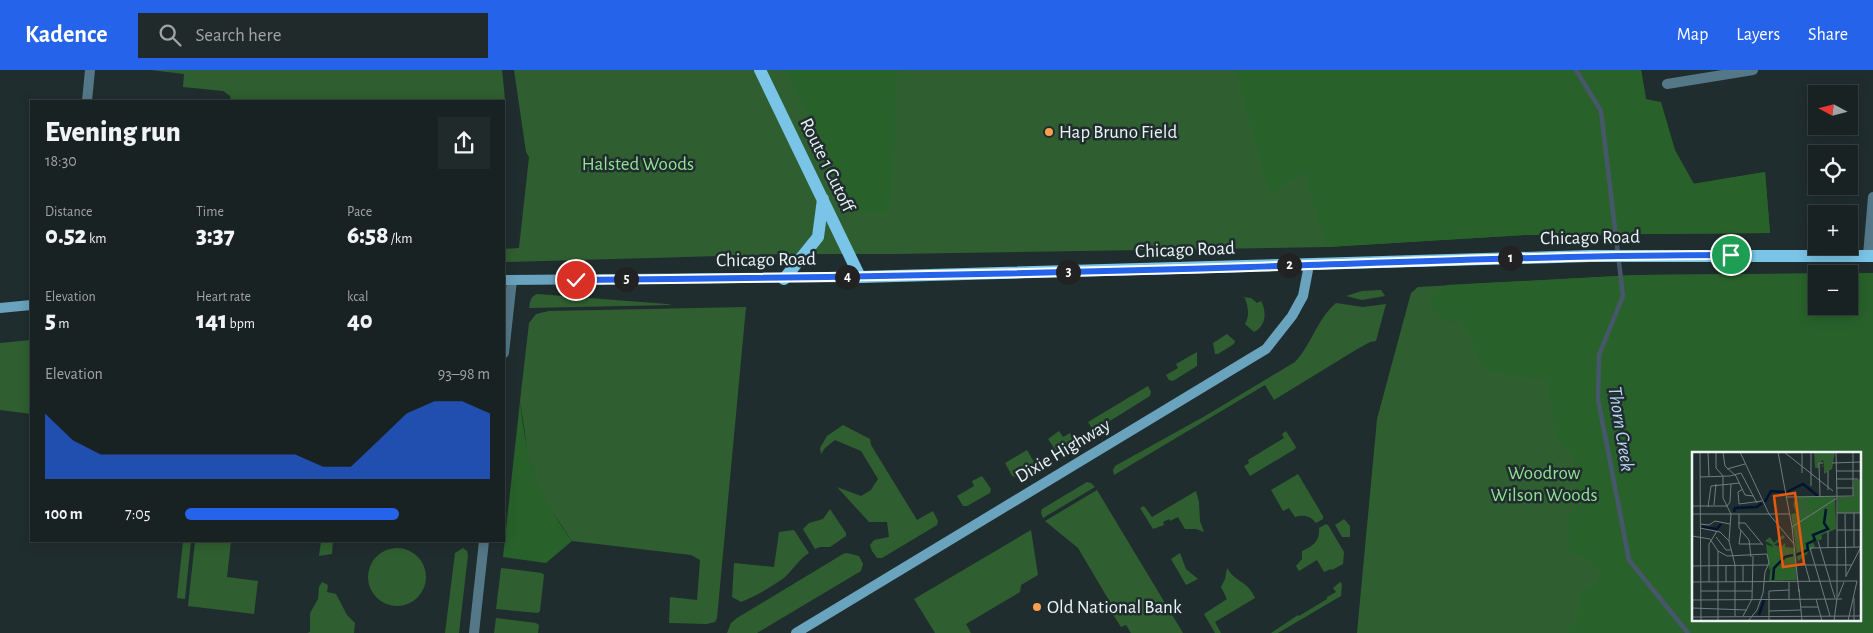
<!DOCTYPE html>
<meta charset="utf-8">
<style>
:root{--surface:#182222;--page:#212a2a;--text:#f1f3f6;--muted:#9fa4a5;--line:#363f40;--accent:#2563eb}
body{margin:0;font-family:"Alegreya Sans",sans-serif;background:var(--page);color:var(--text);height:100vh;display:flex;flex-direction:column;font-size:19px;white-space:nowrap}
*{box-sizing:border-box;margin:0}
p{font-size:16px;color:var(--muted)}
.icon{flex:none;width:28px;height:28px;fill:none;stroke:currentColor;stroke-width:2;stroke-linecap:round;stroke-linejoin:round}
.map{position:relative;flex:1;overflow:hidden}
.sheet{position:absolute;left:30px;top:30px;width:475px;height:442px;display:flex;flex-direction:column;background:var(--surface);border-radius:0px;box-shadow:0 2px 12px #0003,0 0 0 1px var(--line)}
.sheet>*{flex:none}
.needle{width:32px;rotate:277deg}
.tools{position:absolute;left:1808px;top:15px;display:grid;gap:10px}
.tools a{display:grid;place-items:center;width:50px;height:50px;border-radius:0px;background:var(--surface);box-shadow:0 2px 12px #0003,0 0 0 1px var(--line);font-size:25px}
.pin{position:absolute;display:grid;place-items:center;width:42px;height:42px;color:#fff;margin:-21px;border:2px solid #fff;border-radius:50%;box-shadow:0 1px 5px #0007}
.km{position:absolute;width:25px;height:25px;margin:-12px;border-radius:50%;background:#222;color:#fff;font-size:14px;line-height:25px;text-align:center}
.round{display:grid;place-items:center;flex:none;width:52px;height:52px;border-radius:0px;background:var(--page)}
.summary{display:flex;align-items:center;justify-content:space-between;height:85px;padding:0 15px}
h1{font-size:28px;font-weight:800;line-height:38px}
.figures{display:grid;grid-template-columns:repeat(3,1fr);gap:8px;height:85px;padding:5px 15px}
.figures div{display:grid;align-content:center}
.figures b{font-size:25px;font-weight:800}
.figures small{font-size:14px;font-weight:400}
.figures p{font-size:14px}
.chart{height:140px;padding:10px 15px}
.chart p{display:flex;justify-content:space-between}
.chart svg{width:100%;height:90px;margin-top:5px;fill:var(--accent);opacity:.7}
ul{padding:0 15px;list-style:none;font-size:16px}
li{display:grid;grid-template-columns:80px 60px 1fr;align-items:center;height:38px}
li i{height:12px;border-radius:6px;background:var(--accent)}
header{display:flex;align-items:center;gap:30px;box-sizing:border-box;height:70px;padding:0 25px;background:var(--accent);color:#fff}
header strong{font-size:24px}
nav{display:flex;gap:28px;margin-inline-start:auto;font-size:18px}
.search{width:350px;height:45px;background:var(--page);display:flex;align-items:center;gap:12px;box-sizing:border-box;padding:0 18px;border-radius:0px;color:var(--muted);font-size:19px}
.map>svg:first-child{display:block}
</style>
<header>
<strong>Kadence</strong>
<div class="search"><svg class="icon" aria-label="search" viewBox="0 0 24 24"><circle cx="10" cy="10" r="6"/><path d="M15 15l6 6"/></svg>Search here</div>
<nav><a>Map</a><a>Layers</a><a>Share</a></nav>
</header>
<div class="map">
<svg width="1873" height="563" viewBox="0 0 1873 563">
<rect width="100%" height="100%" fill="#202d2e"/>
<path fill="#2f5f30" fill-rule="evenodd" d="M150,0H502C504,19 507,39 504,58V31H231L230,26L223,21L183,17L184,4Z
M514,0H1641L1661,119L1765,102L1770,163L1525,165L1327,177L894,184H787L504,192V179L519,178L529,87L526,82Z
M1873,203V563H1357L1377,349L1411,223L1418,217L1636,205ZM1816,204H1849V236H1816ZM1693,383H1859V549H1693Z
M1381,220L1385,226L1362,230L1346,226L1362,221Z
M537,224L667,234L672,235L529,238C530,232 530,227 537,224Z
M1241,227L1251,228L1257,233L1261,231C1267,242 1266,256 1254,262L1245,254C1250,245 1248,237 1245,228Z
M1336,233L1363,237L1386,234L1376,271L1370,272L1354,281L1274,330L1265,315L1114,405L1113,400L1115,396L1205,346L1295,292C1312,274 1317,249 1336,233Z
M746,237L717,548L715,552L707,554L669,553L670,527L697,530L700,490L691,485L572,471L549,437L538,416L528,384L520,331L529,253L536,244L549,241Z
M1227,264L1235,271L1234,274L1218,284H1215L1213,273Z
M31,270V344L0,340V273Z
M1197,282V296L1173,311L1169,310L1166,305L1178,298L1176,294Z
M1148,316L1151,322L1150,326L1097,359L1091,357L1088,352Z
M843,355L870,369L871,375L917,450L933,441L938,451L937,455L882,488H877L872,481L870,475L874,470L889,467L887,452H869L837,417L861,426L871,420L878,409L861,381L835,370L825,378L821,384L820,378L827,366Z
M1059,361L1063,367L1070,363L1074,370L1072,373L1059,381H1056L1048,369Z
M1286,361L1296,377L1295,379L1250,406L1244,396L1249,393L1248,390L1284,368L1282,364Z
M1027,380L1034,392L1033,397L1016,407L1012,406L1005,393Z
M1298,404L1323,446V449L1316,453C1311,446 1303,444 1295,447L1289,438L1283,441L1271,420Z
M982,406L991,419L990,423L967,436H963L957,426L974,416L972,411Z
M1087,412L1091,413L1095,417L1043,448L1041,443L1042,439Z
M1097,420L1183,563H1131L1126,555L1121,557L1112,543L1110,532L1078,478L1045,451Z
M1196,421L1199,432L1200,451L1204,462L1196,459H1185L1178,447L1170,451L1169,449L1163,452L1164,455L1153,459L1140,438L1144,436L1152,447Z
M830,439L846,463V466L830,477H820L815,479L803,459L809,453L823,449Z
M1344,449L1350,456V467H1342L1335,455Z
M1326,454L1328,455L1344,482L1343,494L1332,500L1331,499L1324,502L1317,490L1299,501L1296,496L1302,489V481C1313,476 1320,471 1319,458Z
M794,460L809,483C801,487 792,501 784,508C771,517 756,526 741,532L732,527L734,493L774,497L779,462Z
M1031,460L1038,505L1021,515L1020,522L966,554L971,563H935L914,529Z
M183,471H191L185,529L177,528Z
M195,471H231L227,507L258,511L254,544L188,536Z
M321,471H333L332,484L319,486Z
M368 507a29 29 0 1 1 58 0a29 29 0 1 1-58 0Z
M463,478L467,481L468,485L459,563H445L455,483Z
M847,483L859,486L863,494L861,501L757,563H727L731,553L737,548L843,484Z
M1180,483L1186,499L1198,509L1186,515L1171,489Z
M501,498L542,503L544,505L540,541L538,543L496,539Z
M1227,498C1236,513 1248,511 1255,528L1215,552L1221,563H1215L1204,544L1227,529L1221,517L1225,509Z
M322,512L328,515L327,522L336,524L347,545L355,553L354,563H307L310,562V543L318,529L319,517Z
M1340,512L1342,514L1341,526L1278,563H1271L1298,545L1299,546L1327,529V527L1336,522L1333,518Z
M496,548L536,553L539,555L538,563H494Z"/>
<path fill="#28622a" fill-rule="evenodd" d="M785,0H897L892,130L883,144L863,142L850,136Z
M1236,0H1641L1646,29L1661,32L1675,80L1694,114L1765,102L1770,163L1525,165L1327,177L1310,124L1306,103L1283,115L1270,127Z
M1873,203V563H1567L1578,549L1580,523L1597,514L1600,500L1591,492L1569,481L1568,448L1578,435L1577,407L1572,383L1556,371L1548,309L1509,306L1484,299L1460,248L1449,253L1435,244L1430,232L1436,222L1447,215L1636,205ZM1816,204H1849V236H1816ZM1693,383H1859V549H1693Z
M520,331C526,388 537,424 572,471L546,493L503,487Z"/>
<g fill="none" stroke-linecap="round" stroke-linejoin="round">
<path stroke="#47576b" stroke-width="4.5" d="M1576,0L1601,41L1623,226L1599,285L1598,329L1629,490L1688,563"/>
<path stroke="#547888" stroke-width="10" d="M1667,14L1753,0
M87,31L90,0
M1868,185L1873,127
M504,283L512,210
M474,563L484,471"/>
<path stroke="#69a3bd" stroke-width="10" d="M504,210L860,207
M0,238L31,235
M796,563L1266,279L1292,246L1303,226L1309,195"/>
<path stroke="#79c4e7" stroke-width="12" d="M760,0L860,207L1590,186H1873
M784,209L818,167L823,129"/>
</g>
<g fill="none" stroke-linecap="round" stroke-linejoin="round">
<g stroke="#fff" stroke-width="10">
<path id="route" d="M576,210C801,208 1025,204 1250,197C1410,192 1571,185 1731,185"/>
</g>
<use href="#route" stroke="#2563eb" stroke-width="6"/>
</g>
<g fill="#fa9f4e" stroke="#202d2e" stroke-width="2">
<circle cx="1049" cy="62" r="5"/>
<circle cx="1037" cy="537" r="5"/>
</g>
<g text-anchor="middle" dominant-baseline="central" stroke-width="5" stroke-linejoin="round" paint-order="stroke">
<g font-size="19" fill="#ebf3f4" stroke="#202d2e" text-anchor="start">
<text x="1059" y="62">Hap Bruno Field</text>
<text x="1047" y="537">Old National Bank</text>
</g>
<g font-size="19" fill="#92e292" stroke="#202d2e">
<text x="638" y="94">Halsted Woods</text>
<text x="1544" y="403">Woodrow<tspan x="1544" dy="22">Wilson Woods</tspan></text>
</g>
<g font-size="19" fill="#ebf3f4" stroke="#202d2e">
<text transform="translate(827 95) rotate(64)">Route 1 Cutoff</text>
<text transform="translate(1590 168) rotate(-1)">Chicago Road</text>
<text transform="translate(1185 180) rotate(-2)">Chicago Road</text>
<text transform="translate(766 190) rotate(-1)">Chicago Road</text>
<text transform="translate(1063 381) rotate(-31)">Dixie Highway</text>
</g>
<g font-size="20" font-style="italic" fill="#bad3f5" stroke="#202d2e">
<text transform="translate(1621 359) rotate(81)">Thorn Creek</text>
</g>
</g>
<g transform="translate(1692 382)">
<rect width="169" height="169" fill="#202d2e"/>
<path d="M122,0H143L140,17L132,22V15L128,13L132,14L131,8L127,11V16H123ZM169,27V61H146V45H161L162,28ZM104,45H143L144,77L129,83L130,87L121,90L123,95L107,105L106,109L99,62L104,61L101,52ZM91,83L93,85L82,93L92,95H90L87,91L90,94L93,91V95L102,96L105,128L77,129L81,93L73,89L78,85L82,91Z" fill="#2f5f30"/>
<path d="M113,45H141L142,47L118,62ZM169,45V61L154,56L151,61H146L147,47H154L156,51L159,46ZM143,49V77L140,76L129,83L130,87L121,90L115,102L106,109L103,92L114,86L115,80L113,76H103ZM85,90L79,95L84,96V103L92,104L101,98L105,115L100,117V127H80V113L77,118L74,92L78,94Z" fill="#28622a"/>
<path fill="none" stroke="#011430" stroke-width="2.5" d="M95,40L111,32L126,44M73,50L79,39L93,40M42,60L43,56L65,55L70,51M10,75L25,77L29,72M104,103L116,98L115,92L123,88L121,83L136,77L132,71L134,57M81,128L82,116L93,105L101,103M67,163L72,148"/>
<path fill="none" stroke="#717c7d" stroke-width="1" d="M8,0L9,169M16,0L17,24M24,0V16L31,24V46L39,62L37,89L43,113V164M31,0L33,14L44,24L53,43L61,44M48,0L77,62L102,92M86,0L100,75M92,0L141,39M110,0V21M119,0V34M140,11L169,10M35,17L53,12M136,19V38M144,19H169M8,25L38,24L49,21L65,51M144,27H166M144,36H161M51,37L46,40L47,52L70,49M128,44L127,11H131M95,45L161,44V0M145,46V146M22,53L24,32M0,54H35L38,50L39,32M16,55L19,34L48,31M145,61H169M162,61V95M0,62H98M47,62V76L57,88L59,105M153,62L154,125M23,69L38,72M46,71H53L71,93M8,72L17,73L23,69M8,76L28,80L37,89M49,78L47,92H70M145,78H169M136,79V96M0,84L18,87L26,99L35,104L75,102L77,111L73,120L71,141L65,158L56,169M24,85L34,98H39M126,89L138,129M26,99V169M111,105L118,130M105,113H160M0,114L76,113M154,124L169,95M0,130L165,129M17,130V92L25,79M34,130V113M51,130V113M97,130V147M138,130L143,146M107,137L110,169M9,139H60M107,140L100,75L145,46L144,0M146,145L152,130M162,146V169M124,147L130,169M0,148L150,147M109,155H126M0,156L55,158M77,159L109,158M51,164L60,147L61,104M138,164L118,96L169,95M0,165L169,164M77,169V139L97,138M142,169L145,146M156,169L165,129"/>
<path fill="#e8590c" fill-opacity="0.15" stroke="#e8590c" stroke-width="2.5" d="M103,41L112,112L91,115L82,44Z"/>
<rect width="169" height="169" fill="none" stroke="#ebf3f4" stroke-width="2.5"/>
</g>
</svg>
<div class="tools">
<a><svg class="needle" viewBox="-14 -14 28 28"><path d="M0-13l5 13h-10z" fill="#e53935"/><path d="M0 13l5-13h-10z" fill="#9fa4a5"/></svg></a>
<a><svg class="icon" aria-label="locate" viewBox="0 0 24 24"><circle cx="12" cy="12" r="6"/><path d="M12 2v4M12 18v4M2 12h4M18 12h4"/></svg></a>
<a>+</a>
<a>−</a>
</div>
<div class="pin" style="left:1731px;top:185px;background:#1e9e55"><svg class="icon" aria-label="arrive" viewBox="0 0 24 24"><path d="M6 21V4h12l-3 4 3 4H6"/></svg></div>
<div class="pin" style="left:576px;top:210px;background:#d93025"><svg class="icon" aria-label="check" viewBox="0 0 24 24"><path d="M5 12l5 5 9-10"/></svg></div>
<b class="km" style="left:1510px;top:188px">1</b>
<b class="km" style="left:1289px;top:195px">2</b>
<b class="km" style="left:1068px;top:202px">3</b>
<b class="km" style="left:847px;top:207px">4</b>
<b class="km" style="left:626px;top:209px">5</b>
<section class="sheet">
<div class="summary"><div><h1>Evening run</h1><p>18:30</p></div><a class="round"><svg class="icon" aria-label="share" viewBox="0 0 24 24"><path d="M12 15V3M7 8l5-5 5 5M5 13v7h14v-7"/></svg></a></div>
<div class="figures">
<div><p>Distance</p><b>0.52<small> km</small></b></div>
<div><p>Time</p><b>3:37</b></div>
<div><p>Pace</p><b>6:58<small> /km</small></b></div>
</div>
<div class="figures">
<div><p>Elevation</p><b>5<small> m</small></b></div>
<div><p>Heart rate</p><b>141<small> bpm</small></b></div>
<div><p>kcal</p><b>40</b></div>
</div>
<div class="chart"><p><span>Elevation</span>93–98 m</p>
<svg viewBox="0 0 160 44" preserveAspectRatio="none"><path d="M0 44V12L10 25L20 32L30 32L40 32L50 32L60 32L70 32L80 32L90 32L100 38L110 38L120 25L130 12L140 6L150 6L160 12V44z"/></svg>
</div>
<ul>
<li><b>100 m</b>7:05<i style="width:70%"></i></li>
</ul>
</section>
</div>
